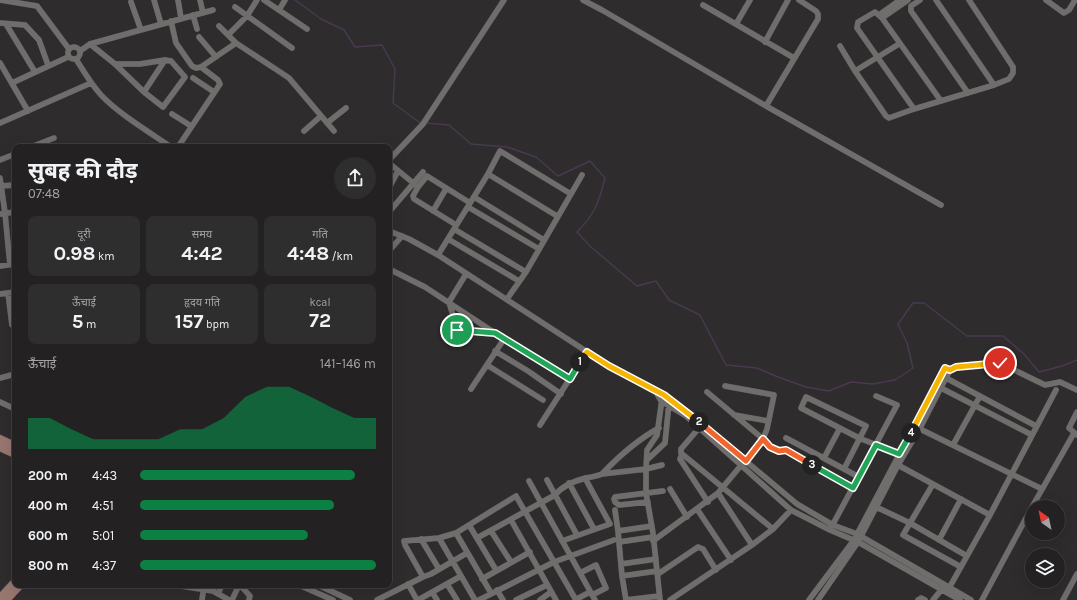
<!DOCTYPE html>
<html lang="hi">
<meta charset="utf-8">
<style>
:root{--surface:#232122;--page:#2f2e2f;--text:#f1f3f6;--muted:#a3a3a5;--line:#403e40;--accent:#0b8043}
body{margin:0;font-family:Karla,"Noto Sans Devanagari",sans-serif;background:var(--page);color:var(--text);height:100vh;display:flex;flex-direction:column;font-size:15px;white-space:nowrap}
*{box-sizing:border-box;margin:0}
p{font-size:13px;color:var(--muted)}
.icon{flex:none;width:22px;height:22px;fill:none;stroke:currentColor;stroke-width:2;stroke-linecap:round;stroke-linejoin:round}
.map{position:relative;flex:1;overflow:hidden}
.drawer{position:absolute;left:12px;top:144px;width:380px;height:444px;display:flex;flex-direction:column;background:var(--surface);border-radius:8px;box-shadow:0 4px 16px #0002,0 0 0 1px var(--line)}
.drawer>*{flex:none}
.needle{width:26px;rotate:327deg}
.tools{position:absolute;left:1025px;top:500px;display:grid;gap:8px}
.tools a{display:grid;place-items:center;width:40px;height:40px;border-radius:50%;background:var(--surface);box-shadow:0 4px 16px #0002,0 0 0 1px var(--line);font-size:20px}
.pin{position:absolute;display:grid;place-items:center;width:34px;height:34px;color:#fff;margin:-17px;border:2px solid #fff;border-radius:50%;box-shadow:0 1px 4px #0007}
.km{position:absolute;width:20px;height:20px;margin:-10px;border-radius:50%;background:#222;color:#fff;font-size:11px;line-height:20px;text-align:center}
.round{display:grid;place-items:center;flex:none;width:42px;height:42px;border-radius:21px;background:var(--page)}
.headline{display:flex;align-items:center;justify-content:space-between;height:68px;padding:0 16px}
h1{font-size:22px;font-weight:700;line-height:30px}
.figures{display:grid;grid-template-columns:repeat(3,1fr);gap:6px;height:68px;padding:4px 16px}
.figures div{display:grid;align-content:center;border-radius:8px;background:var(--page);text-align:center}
.figures b{font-size:20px;font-weight:700}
.figures small{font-size:11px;font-weight:400}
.figures p{font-size:11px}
.chart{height:112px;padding:8px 16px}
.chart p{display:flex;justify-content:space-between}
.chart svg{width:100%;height:72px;margin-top:4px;fill:var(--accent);opacity:.7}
ul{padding:0 16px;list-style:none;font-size:13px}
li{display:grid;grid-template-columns:64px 48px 1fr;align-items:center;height:30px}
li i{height:10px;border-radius:5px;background:var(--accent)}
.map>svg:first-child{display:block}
</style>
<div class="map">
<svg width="1077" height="600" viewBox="0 0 1077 600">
<rect width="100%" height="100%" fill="#2f2c2d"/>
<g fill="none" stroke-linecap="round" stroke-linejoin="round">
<path stroke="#48394f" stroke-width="1.5" d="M295,0L321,19L344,30L355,47L382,45L395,69L393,103L419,122H423
M426,123L449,125L471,144L507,147L536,157L558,176L590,161L605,178C599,202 595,214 577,232L591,247L637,286L656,281L669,300L700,315L726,365L757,368L778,377L806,387L829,391L851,382L873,384L895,380L913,368L907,343L898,324L913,303H924L967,336H1003L1024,354L1039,372L1062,366L1077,360"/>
<g stroke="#4b4949" stroke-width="6">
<path id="street" d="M0,0L37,6L69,49
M154,0L161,24
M178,0L181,18
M200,0L203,13
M264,0L307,29
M583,0L602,10L766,106
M799,0L816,11L818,14V19L766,106L941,205
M920,0L911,6V11L968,93
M936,0L994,85
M1046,0L1064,13L1069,10L1075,0
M131,2L141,30
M703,5L794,58
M235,7L292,48
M279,10L285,0
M193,15L197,29
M879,15L900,0
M882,18L908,0
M171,21L176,43L192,66L196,68L201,67
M0,23L25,25L39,40L48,65
M6,24L35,72
M736,24L750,0
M219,26L236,43L280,72L289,78L334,131
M228,35L247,16L257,0
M199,37L216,57
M765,42L788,0
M90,44L115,64L144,92L163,107L185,77L171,61L165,60L140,64H115
M840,46L855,71L886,116L889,118L914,109L994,85L1009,79L1013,73V67L969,0
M68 53a6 6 0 1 1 12 0a6 6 0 1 1-12 0Z
M80,51L90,44L213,10
M76,59C84,72 91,84 101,95C119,114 149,132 171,147
M0,63L28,111
M855,71L899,44
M193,78L214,92
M12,83L68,57
M144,92L165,60
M914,109L857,28L858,22L875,12L882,18L941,101
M172,114L191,126
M0,123L91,83
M327,123L346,108
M304,131L321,116
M31,147L54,138
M178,147L220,84L218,80L201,67L236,43
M0,160L15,154
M389,160L423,124L504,0
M389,163L418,187L427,176L467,201
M488,174L557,216
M0,178L5,213L10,265
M1,186L15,185
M418,187L413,196L414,199L453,223
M389,188L398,171
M474,197L544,240
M468,207L539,249
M433,211L446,189
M389,212L423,172
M0,214L15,212
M454,229L526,272
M389,231L409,239L438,255L609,366L670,400L692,416L797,504L833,525L857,534L971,600
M448,239L519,281
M389,251L402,236
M438,255L488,174L500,151L571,194
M0,266L15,264
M389,269L425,287L495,333L570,379
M466,274L449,302L457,329L494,333
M8,293L12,325
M0,294L15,292
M507,299L526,272L582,175
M14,334L15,342
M495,351L528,371L561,394
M487,365L543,400
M950,370L956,367L1000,363L1045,385L1060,382L1077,390
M0,378L15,374
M946,378L1036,426
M941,388L1032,435
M471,389L504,339
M656,392L661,401L686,416L791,510L830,530L858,542L960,600
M707,392L763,439C770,447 775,451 786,450L853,488
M0,402L15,409
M1077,412L1069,428L1077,435
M734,415L768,421
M540,425L587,352
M916,427L1042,489
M699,428L681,449V453L773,529
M786,438L859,477
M953,445L980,396
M682,454L680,459L708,502
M824,458L840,428
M647,460L665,443L669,403
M896,464L990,515
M844,469L866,426L806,397L801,408L859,438L899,454
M602,474L646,469L662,465
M547,480L577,535
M529,481L595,600
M569,483L594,529
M933,484L903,535L961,567
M670,489L687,517
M718,493L752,545
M648,502L619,505L615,502L614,499L615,497L663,491
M874,506L910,523L967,556
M1032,507L1074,433
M697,509L731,560
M615,510L618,531
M511,520L556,600
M469,525L496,570
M832,526L897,405L876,396
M491,531L511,562
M456,533L491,593
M439,538L475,600
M477,538L555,495C563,485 574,481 586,478C592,477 597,476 602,474C619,456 637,440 659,428
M421,539L439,569
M939,540L961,499
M562,541L610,524L585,478
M653,541L718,493L763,439L767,429L774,395L725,386
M619,542L653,537
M621,564L656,559
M580,573L596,565L606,588L592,595
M658,574L698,547L703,549L716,570
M622,576L657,571
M423,577L405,545L404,541L439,538L456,533L516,496L576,600
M482,579L530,552
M408,584L417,600
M447,584L457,600
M175,585L213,591L229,600
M240,585L250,596L249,600
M299,585L333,600
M318,585L350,600
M497,590L503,600
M948,590L990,515L1056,390
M432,592L437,600
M218,594L222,585
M202,600L204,586
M232,600L239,585
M377,600L423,577L431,574L467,553
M418,600L461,576
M479,600L554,562L614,540
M516,600L547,585
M540,600L551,592
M575,600L590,592
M626,600L622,576L618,531L652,526
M626,600L659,596
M660,600L653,533L646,493V469L647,450L657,435L662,399
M670,600L752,545L773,529L791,510
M809,600L854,540L945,368L950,370L920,428L898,465L858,542L818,600
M918,600L921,598L925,600
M933,600L942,589
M982,600L1032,507
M1063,600L1077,574"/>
</g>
<g stroke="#4b4949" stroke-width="9">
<path id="secondary" d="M0,439L15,446
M0,447L15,454
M0,598L15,582
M6,600L20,585"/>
</g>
<use href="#street" stroke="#706d6d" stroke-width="5.5"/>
<use href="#secondary" stroke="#997771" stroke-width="8"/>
</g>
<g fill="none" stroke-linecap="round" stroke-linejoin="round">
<g stroke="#fff" stroke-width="8">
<path id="split-1" d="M457,330L495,333L570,379L580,362"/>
</g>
<g stroke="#fff" stroke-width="8">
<path id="split-2" d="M580,362L587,352L609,366L664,395L699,422"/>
</g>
<g stroke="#fff" stroke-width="8">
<path id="split-3" d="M699,422L746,461L763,439L770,447L779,451L786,450L812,465"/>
</g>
<g stroke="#fff" stroke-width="8">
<path id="split-4" d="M812,465L853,488L876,445L899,454L911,433"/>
</g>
<g stroke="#fff" stroke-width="8">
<path id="split-5" d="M911,433L945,368L950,370L956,367L1000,363"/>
</g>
<use href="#split-1" stroke="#22a559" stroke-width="5"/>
<use href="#split-2" stroke="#f5b400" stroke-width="5"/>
<use href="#split-3" stroke="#f0652b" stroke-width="5"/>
<use href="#split-4" stroke="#22a559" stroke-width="5"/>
<use href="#split-5" stroke="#f5b400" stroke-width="5"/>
</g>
</svg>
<div class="tools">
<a><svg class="needle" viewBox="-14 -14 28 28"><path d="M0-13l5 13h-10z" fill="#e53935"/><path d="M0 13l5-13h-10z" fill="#a3a3a5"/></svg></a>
<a><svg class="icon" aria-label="layers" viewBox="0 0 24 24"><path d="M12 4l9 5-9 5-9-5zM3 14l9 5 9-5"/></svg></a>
</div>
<div class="pin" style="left:457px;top:330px;background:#1e9e55"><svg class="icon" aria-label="arrive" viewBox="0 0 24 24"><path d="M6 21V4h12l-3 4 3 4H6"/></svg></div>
<div class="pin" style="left:1000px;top:363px;background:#d93025"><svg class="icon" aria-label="check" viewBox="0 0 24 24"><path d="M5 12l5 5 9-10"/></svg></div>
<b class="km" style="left:580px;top:362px">1</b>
<b class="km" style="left:699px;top:422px">2</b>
<b class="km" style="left:812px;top:465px">3</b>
<b class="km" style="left:911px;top:433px">4</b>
<section class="drawer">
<div class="headline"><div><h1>सुबह की दौड़</h1><p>07:48</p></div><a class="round"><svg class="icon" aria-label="share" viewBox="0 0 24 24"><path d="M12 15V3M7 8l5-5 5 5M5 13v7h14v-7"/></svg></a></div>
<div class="figures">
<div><p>दूरी</p><b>0.98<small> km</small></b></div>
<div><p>समय</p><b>4:42</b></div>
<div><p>गति</p><b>4:48<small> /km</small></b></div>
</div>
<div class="figures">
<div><p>ऊँचाई</p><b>5<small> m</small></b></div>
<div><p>हृदय गति</p><b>157<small> bpm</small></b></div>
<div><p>kcal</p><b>72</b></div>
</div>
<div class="chart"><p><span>ऊँचाई</span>141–146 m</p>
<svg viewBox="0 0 160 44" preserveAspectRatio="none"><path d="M0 44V25L10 25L20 32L30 38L40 38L50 38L60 38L70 32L80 32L90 25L100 12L110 6L120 6L130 12L140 19L150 25L160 25V44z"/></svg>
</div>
<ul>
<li><b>200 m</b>4:43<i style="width:91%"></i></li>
<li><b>400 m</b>4:51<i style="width:82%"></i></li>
<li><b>600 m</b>5:01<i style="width:71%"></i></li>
<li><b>800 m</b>4:37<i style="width:100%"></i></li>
</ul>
</section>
</div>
